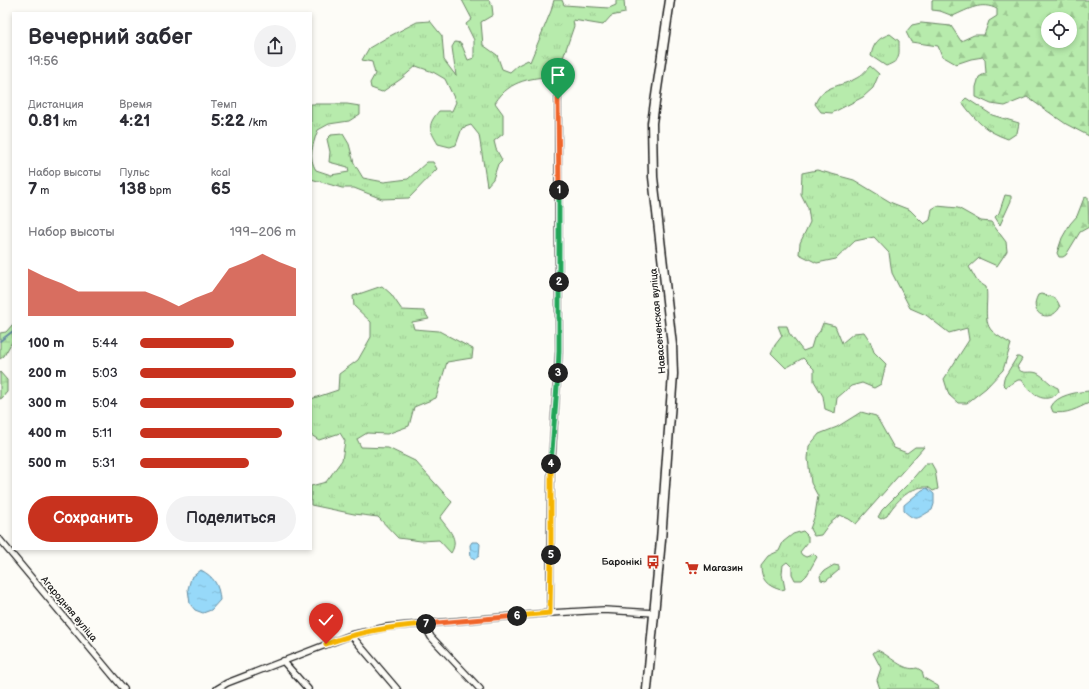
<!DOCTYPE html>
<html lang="ru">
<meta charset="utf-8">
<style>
:root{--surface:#fff;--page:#f2f2f3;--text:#2b2b33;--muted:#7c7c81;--accent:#c8321e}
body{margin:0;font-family:"Balsamiq Sans",sans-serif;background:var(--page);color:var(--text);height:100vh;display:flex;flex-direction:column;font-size:15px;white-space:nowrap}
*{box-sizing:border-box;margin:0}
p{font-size:13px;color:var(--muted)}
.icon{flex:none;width:22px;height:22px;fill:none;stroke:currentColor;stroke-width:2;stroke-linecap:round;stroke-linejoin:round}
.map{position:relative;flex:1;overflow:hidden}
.drawer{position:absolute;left:12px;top:12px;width:300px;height:538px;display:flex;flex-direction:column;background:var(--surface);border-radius:0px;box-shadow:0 2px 6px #0003}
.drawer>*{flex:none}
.fabs{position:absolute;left:1041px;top:12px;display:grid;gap:8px}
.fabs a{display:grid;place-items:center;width:36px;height:36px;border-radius:50%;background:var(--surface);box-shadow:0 2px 6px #0003;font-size:20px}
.pin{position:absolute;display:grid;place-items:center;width:34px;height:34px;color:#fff;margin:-41px -17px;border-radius:50% 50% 50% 0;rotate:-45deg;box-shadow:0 0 4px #0007}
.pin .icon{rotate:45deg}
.km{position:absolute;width:20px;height:20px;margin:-10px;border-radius:50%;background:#222;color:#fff;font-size:11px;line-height:20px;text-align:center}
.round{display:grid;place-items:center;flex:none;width:42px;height:42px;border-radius:21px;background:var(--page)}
.summary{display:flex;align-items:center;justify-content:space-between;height:68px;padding:0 16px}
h1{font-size:22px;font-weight:700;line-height:30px}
.metrics{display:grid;grid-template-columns:repeat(3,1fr);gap:6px;height:68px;padding:4px 16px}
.metrics div{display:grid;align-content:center}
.metrics b{font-size:17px;font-weight:700}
.metrics small{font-size:11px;font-weight:400}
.metrics p{font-size:11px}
.chart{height:112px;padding:8px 16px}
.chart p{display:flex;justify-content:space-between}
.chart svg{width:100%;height:72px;margin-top:4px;fill:var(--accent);opacity:.7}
.button{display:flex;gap:8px;margin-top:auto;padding:8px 16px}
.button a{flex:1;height:46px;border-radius:24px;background:var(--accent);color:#fff;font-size:16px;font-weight:700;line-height:46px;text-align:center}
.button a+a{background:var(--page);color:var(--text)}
ul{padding:0 16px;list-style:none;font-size:13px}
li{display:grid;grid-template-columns:64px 48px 1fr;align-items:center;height:30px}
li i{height:10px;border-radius:5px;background:var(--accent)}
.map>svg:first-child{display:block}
</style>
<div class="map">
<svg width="1089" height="689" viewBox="0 0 1089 689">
<defs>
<pattern id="grass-tufts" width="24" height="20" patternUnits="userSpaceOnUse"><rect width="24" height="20" fill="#b7ebac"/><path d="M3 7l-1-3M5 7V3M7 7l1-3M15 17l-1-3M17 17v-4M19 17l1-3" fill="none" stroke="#9dc993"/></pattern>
<pattern id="forest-firs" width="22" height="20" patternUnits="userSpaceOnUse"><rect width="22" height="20" fill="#b7ebac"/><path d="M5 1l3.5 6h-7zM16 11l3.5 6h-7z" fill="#9dc993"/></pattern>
<pattern id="wetland-marsh" width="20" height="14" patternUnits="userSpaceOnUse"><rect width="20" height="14" fill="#b7ebac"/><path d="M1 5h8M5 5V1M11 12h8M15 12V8" fill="none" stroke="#9dc993"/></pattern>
<pattern id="water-ripples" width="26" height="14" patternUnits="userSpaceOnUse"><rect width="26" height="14" fill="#97d9f9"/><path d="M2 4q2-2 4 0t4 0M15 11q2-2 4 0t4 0" fill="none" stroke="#82bad5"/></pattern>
</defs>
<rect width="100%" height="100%" fill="#fdfcf7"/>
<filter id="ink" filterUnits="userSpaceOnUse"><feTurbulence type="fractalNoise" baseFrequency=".025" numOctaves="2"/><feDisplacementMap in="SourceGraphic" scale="8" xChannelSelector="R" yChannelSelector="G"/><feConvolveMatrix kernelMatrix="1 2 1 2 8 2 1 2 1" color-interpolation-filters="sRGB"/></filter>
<g filter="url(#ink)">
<path fill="url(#grass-tufts)" stroke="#6a8464" d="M462,0H489L492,6L493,15L481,22L483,45L497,55L502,69L510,72L518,65L528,60L530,62L551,11L554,0H562L564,5L609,8L616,5V0H624L625,13L611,16L603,25L573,20L574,26L564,55L558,75C532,79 511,78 495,103L503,114V134L494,141L496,149L502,160L498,164L493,179L487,186L479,135L471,125L462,128L456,145L450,147L438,144C429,129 427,125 439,111H452L456,102L445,79L433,72L416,66L401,79L382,92L371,88L370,83L375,74L372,62L362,60L369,48L386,38L417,22L430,21L442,36L444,60L456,76L452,47L455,42L461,43L468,60L474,58V40L466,24L472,19Z
M890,34L899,41C899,57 901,60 886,66L871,56C873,44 878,38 890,34Z
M870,66L879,74L873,88L863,97L832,113L821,112L815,104C822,86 838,87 853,80C860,77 865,72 870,66Z
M966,98L992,115L1019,123L1017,133L1008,139C985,131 976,121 962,102Z
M311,104H347L360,106V114L349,121L329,124L318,130C313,143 308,158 316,170L331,175L349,172L348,167L329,162L330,152L327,139L331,135L343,134L349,144L354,163L363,178L384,182L408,179L427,162H433L437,169L409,198L382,199L354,188H342L311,179Z
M817,170L854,180L892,203L910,210L924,224L930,220L932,209L937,206L958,208L981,221L991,222L1006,242L1007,251L997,266L979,258L969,267L977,281L986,287C989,300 982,321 992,331C997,336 1005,340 1011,344L1003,370L986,388L967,403H958L949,395L944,379L969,340L967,328L949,333L926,315L910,308L892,273L889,253L874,237L855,241L836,259L817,263L799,254L800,243L810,222L808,208L801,194L802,173Z
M1005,195L1011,196V201L1000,225L995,217L999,213Z
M382,286L391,294L402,310L424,311L429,319L412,322L414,329L439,331L473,349L472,358L447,362L436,398L414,407L409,426L387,434L367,433L357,439L361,447L388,448L415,461L452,502L440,518C448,529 460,539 451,553L439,540L421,541L398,538L378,517L354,514L311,505V486L326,482L342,460L345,441L340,433L319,440L311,435V399L338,390L339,374L358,360L371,337V322L354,306L353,296Z
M1041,294C1051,297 1056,295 1060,307C1051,324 1027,315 1038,295Z
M823,323L835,326L842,343L854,333L864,332L870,341L874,352L886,364L881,384L874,388L862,383L851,386L837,398L835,413L825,409L823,396L814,381V369L803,358L786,368L771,353L775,345L782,336L778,326H787L789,333L803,351L811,348L814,338L820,331Z
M1017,357H1019L1022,359L1017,367C1022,376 1029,370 1037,373C1045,377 1050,385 1058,388L1059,392C1044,406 1031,394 1022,380H1018L1006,387L1003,384L1004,378Z
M1089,391V403C1078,408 1066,415 1053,412L1051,407C1056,395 1077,392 1089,391Z
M861,412L876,416L894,448L907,453L915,447H924L856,524L849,519L840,515L829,524L821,535L814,536L810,529L815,515L818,496L811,483L808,459L809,446L819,434L837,427Z
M926,463H931L935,470L938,489L933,491L928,487C925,487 921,487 918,488C906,491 892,506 887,516L881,519L878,517L882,510L909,483Z
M803,531L808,536V542L800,552L802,555L806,557L814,554L817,557L807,575L802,580H795L792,574V567L787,562L783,565L782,573L785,589L781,590C767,586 761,580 761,565L768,556L779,551L783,542L793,534Z
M834,565L839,566V570L826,581L821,580L820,576L824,571Z
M877,650C890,655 903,672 917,668L922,671L924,678L938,686L939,689H880L877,680L881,668L873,653Z"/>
<path fill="url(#forest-firs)" stroke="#6a8464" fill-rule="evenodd" d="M932,0H1089V136L1066,124L1027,97L1005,106L991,104L976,97V87L979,77L986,73L985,60L983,57L971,59L956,64L942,56L938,46L911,42L906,32L912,25L921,23L951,26L961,41L974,35H984L989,21L997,16V9C981,1 969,9 953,16L940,11L932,10ZM1048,19H1070V41H1048Z
M1088,197L1089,227L1080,232L1066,255L1063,257H1059L1057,253L1062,238L1070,224L1077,216L1084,198Z"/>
<path fill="url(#wetland-marsh)" stroke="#6a8464" d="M13,324V340L4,356L0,359V333L6,332Z
M0,372L7,380V392L2,398L0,399Z"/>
<path fill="url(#water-ripples)" stroke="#668da1" d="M927,488L934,494V504L932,510C917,518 917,523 904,511V505L922,490Z
M472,542H478L480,544L479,556L475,559L471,557L470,545Z
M201,570C214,577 219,585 220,600L211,610L203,613L195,610L190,604L188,589L191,578Z"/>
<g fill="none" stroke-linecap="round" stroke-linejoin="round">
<path stroke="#668da1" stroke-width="2" d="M0,341L13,331"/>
<g stroke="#1c1c1c" stroke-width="8">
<path id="street" d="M0,540L124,689
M550,613L551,471L559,351L558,99
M424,624L431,637L480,689
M351,635L397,689
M283,661L308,689
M217,689L227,683L351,635L387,627L550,613L604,610L655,613"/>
</g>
<g stroke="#1c1c1c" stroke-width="11">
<path id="secondary" d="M647,689L661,540L673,374L672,345L653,177L652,123L670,0"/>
</g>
<use href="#street" stroke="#fdfcf7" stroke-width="5.5"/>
<use href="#secondary" stroke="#fdfcf7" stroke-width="8"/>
</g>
</g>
<g fill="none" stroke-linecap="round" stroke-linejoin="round" filter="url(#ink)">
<g stroke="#fff" stroke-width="8">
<path id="split-1" d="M558,99L559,190"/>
</g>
<g stroke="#fff" stroke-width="8">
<path id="split-2" d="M559,190V282"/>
</g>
<g stroke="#fff" stroke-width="8">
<path id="split-3" d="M558,373L559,351V282"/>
</g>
<g stroke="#fff" stroke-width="8">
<path id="split-4" d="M551,464L558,373"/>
</g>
<g stroke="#fff" stroke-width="8">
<path id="split-5" d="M551,555V464"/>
</g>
<g stroke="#fff" stroke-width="8">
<path id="split-6" d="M517,616L550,613L551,555"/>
</g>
<g stroke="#fff" stroke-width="8">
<path id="split-7" d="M426,624L517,616"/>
</g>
<g stroke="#fff" stroke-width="8">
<path id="split-8" d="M326,644C361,631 389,627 426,624"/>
</g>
<use href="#split-1" stroke="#f0652b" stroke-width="5"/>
<use href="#split-2" stroke="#22a559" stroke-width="5"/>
<use href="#split-3" stroke="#22a559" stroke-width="5"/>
<use href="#split-4" stroke="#22a559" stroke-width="5"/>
<use href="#split-5" stroke="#f5b400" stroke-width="5"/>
<use href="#split-6" stroke="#f5b400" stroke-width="5"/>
<use href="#split-7" stroke="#f0652b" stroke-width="5"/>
<use href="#split-8" stroke="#f5b400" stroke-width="5"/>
</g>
<defs>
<g id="bus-bare" transform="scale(1.08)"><path d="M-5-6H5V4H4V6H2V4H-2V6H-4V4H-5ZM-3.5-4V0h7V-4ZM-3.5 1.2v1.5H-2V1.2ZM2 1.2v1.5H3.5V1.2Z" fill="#c8321e" stroke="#fdfcf7" stroke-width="2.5" paint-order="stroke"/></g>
<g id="supermarket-bare" transform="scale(1.08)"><path d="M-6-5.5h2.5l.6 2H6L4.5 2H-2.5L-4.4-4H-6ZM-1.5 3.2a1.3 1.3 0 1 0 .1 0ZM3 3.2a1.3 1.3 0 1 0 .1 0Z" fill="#c8321e" stroke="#fdfcf7" stroke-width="2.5" paint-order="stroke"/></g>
</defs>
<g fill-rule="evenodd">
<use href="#bus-bare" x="653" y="562"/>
<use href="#supermarket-bare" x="692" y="568"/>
</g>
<g text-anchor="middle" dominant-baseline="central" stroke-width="3.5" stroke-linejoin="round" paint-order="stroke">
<g font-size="10" fill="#1c1c1c" stroke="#fdfcf7">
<text transform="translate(658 321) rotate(-95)">Навасененская вуліца</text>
<text transform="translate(69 609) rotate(50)">Агародняя вуліца</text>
</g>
<g font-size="10" font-weight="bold" fill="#1c1c1c" stroke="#fdfcf7" text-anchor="end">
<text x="642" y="562">Баронікі</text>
<text x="703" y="568" text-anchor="start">Магазин</text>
</g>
</g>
</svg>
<div class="fabs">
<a><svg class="icon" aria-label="locate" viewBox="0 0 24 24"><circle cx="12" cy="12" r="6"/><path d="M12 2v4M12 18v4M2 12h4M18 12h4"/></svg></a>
</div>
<div class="pin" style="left:558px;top:99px;background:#1e9e55"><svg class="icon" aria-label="arrive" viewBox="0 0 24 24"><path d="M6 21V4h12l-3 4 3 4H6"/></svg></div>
<div class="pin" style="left:326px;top:644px;background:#d93025"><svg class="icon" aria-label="check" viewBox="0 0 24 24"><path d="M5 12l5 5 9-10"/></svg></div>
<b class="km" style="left:559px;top:190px">1</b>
<b class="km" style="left:559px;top:282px">2</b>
<b class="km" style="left:558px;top:373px">3</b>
<b class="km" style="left:551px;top:464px">4</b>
<b class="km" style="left:551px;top:555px">5</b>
<b class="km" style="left:517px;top:616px">6</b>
<b class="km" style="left:426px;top:624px">7</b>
<section class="drawer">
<div class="summary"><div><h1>Вечерний забег</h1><p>19:56</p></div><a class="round"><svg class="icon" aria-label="share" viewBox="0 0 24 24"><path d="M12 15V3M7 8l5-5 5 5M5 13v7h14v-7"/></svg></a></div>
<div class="metrics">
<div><p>Дистанция</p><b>0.81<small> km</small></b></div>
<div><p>Время</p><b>4:21</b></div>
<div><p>Темп</p><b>5:22<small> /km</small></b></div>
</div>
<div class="metrics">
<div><p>Набор высоты</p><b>7<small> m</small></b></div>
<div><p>Пульс</p><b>138<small> bpm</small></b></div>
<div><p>kcal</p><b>65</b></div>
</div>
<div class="chart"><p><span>Набор высоты</span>199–206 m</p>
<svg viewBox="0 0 160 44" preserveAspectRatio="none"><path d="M0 44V15L10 20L20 24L30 29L40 29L50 29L60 29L70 29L80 33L90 38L100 33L110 29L120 15L130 11L140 6L150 11L160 15V44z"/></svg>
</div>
<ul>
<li><b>100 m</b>5:44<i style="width:60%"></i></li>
<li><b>200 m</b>5:03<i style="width:100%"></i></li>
<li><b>300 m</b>5:04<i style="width:99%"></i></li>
<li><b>400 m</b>5:11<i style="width:91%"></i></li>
<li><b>500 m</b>5:31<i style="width:70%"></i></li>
</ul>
<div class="button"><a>Сохранить</a><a>Поделиться</a></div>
</section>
</div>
